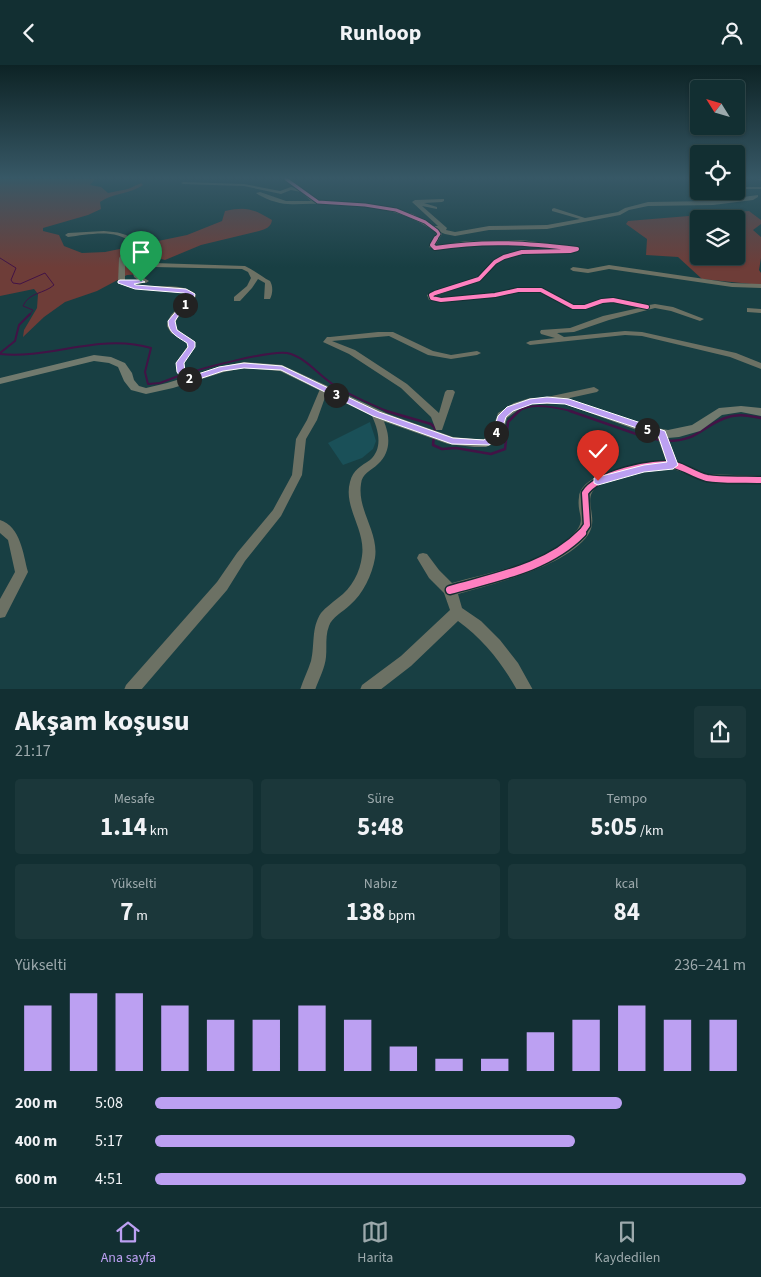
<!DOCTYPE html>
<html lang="tr">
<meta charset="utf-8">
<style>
:root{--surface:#122f32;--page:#1b373a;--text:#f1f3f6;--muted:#9ca9ac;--line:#314a4d;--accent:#bca0f2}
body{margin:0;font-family:"Source Sans 3",sans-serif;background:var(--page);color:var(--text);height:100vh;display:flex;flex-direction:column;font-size:19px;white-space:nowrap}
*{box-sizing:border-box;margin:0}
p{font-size:16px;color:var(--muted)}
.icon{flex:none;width:28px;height:28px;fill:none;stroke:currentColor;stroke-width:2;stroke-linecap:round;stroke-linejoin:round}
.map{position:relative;height:624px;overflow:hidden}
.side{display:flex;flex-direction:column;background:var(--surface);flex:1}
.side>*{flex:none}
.needle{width:32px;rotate:307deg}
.fabs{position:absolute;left:690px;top:15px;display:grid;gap:10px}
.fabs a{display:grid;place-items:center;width:55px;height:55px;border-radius:5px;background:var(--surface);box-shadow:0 1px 4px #0004,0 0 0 1px var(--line);font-size:25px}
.pin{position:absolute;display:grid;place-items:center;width:42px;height:42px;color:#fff;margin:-51px -21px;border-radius:50% 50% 50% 0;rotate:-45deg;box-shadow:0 0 5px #0007}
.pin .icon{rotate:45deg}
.km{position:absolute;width:25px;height:25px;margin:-12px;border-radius:50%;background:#222;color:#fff;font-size:14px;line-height:25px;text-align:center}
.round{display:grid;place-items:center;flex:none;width:52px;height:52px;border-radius:5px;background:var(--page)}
.summary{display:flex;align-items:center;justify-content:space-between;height:85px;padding:0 15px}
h1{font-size:28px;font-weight:700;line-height:38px}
.figures{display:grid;grid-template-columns:repeat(3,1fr);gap:8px;height:85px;padding:5px 15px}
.figures div{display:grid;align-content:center;border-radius:5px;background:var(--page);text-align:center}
.figures b{font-size:25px;font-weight:700}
.figures small{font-size:14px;font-weight:400}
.figures p{font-size:14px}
.chart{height:140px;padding:10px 15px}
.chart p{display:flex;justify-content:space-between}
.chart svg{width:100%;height:90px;margin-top:5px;stroke:var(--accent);stroke-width:6}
ul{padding:0 15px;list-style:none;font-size:16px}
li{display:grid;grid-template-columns:80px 60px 1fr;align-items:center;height:38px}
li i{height:12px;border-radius:6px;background:var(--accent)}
header{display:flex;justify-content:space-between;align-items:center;height:65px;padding:0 15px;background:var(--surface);font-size:22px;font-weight:700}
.tabs{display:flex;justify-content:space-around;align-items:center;height:70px;border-top:1px solid var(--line);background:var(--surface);font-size:14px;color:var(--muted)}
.tabs a{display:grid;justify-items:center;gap:2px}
.tabs .active{color:var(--accent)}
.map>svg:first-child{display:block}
</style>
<header><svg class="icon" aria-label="back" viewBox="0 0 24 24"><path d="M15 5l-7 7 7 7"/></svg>Runloop<svg class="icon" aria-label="person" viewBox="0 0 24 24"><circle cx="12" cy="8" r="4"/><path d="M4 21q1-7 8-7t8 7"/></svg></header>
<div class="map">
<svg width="761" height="625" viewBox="0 0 761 625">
<rect width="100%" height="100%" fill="#183f43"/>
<path fill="#1a5058" d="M370,357L376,376L373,384L362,393L343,400L328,378Z"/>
<path fill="#6e3d38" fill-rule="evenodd" d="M0,114H95L90,120L101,122L108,128L128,124L141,118L143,120C130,129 113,128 100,137L101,144L88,150L43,163V166L59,170L64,181L82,188L105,187L187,170L222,156L225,146C247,141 253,144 272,155C271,162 266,164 259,166L201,180L165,195L158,193L151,195L149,200L151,205L142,209L127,210L97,226L65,237L44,252L23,272L24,265L37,243L38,229L34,224L0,231Z
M749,146L761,155V159L753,165L761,172V193L759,205L761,208V220L702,214L678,192L646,190L647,174L626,159L628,156ZM699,154H736V191H699Z"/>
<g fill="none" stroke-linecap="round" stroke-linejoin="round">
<path stroke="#421346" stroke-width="1" d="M0,193L16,203L11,215L13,218L20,219L45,208L54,220C44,229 29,227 23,241L33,245L29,251"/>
<path stroke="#421346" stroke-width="2" d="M0,288L15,276L19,260L30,249
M0,289C51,294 100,268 151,283L145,307L148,319L160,318L181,310
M186,309C203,303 271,285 287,288C306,292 318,310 334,320C351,331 370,339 389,347
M518,347C529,336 560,343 574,347"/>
<path stroke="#421346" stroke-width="2.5" d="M386,346L431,359L435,363L434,367
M570,346L642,371L660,375
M434,371L433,380L442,384L456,383L491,389L505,384L508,357L519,346
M667,376C698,376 701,362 725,353C737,348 749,351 761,353"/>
<path fill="#6c7164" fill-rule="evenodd" d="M284,114L292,115L311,131L319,136L381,141L413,149L434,161H438L412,137L415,135L444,134V136L442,137L424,138L437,142V144L422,141L447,163L446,165L455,167L489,161L547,160L580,154L552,146V144L554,143L585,153L618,147L625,143L648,137L713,136L758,130V132L753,135L713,140L648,141L629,145L620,150L547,164L489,165L455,171L445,169L440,167L442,169L435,181L466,176L521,175L577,182L580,184L570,188L522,189L506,193L497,198L481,215L435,231L441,233L495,228L518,223H541L574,240H584L602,234L613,233L649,240L655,239L673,242L704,254L700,256L671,246L655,243L609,255L574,267L557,268L564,272L625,266L642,267L736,288L761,298V304L730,292L642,271L625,270L530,280L526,278L530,276L555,273L541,269L540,267L541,265L570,263L603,251L639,243L613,237L603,238L585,244H573L540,227H518L495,232L441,237L429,235L427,230L433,227L477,213L493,196L502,191L522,185L565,184C532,180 500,177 467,180C456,181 439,188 429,182L436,169L435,167C400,142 360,139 318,139C308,138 298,140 288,139C278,139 263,133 256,128L260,127L286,136H311L301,127L291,125L281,129L244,121L183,119L181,118L183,117L244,119L280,126L291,122L297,123Z
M757,114H761V116Z
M699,122V126H712L735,131L733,132L692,125Z
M736,122H761V124H736Z
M104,166C117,167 128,168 137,178L125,193V217C146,227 174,215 193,227L196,231C191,240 168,255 178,265C183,270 190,272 195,277V282L184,298L185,307L191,315L190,317H184L177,307L176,298L187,282V278L171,268L167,261L168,256L171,250L187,234L188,231L187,228C164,222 140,229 118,218L119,193L131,178C116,163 87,170 68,172L65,170L68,168Z
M152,185L154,186L156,190L151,196L154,198L245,201C254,205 261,211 270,216C273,221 273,228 270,234H264L265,218L258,214L252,223L240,236H234V232L247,221L251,213L248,207L242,204L154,202L146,199L145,196L150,190C142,195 138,201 139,210L149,216L146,218H132V216L138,215L134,212C129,199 140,189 152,185Z
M609,200L732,218L761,219V223L732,222L609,204L588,208L573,206L570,204L573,202L588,204Z
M747,243L761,244V248L747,247Z
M378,267H393L433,286L451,290L477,286L481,288L477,290L451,294L428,290L389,271L332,276L355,285L407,319L439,348L445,327L447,325H453L455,327L442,365H436L431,352L401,323L349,289L323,277L327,272H330Z
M324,321L328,324L317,355L306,374L302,410L281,451L245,496L227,525L141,625H124L126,620L217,517L237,488L273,445L292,410L296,374L307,355L320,324Z
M594,322L599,325L597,327L547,338L542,335L547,332Z
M376,346L379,347C389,363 394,385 378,399C371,406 362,408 361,419C357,445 379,467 375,493C372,510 363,529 350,540C343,547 332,552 329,561C325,571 327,582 326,592C325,603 319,614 315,625H300C303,615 308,606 311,596C315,580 311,563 321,548C326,542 332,538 338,533C352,523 360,507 362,491C366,465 343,442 350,417C353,405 361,401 370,395C384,383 378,363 371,349Z
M661,365L665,366L666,368L677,397L707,409L761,411V419C743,418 725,420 708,417C696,415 687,408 676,405C662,401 614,412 601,419C578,432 601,451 588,470C565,502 495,518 458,529L462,543L481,556L500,575L518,598L533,625H517C502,598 483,574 458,556L411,601L380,625H360L362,620L401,591L450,545L444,528L429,513L417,493L419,489L423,488L427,489L439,505L452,518C489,508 540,499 569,473C590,455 576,452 579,432C582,405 645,398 666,396L656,368L657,366Z
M0,455C21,462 23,489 28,507L5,552L0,553V534L15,507L8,475L0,468Z"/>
<path fill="#717a6e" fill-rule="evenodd" d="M94,290L111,292L125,298L132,308L134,315L139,321L146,323L167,318L219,302L244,297L282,300L388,349L453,372L474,374H484L487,372L491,369L498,348L514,338L530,333H566L651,362L668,365L692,360L719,343L741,341L761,343V351L741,347L722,350L700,366L679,372L668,373L645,368L565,339H531L522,342L507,353L502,371L495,378L486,382H474L448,379L380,355L280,306L244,303L224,307L173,323L146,329L131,325L124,316L118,302L109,298L94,296L0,319V313Z"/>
<g stroke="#152e32" stroke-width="5">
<path id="cycleway-far3" d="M286,114L318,137L365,140L396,145L425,157L437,166L439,169L435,175"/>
</g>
<g stroke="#152e32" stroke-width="6">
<path id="cycleway-far2" d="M436,173L432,180L435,183C487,175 526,178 577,184L570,186L522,187L504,192L495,197L479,214L435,228L431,230L432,233L441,235L495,230L518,225H541L573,242H585L602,236L613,235L647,242"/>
</g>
<g stroke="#152e32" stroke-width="9">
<path id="cycleway-far1" d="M580,470L587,460L585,428C597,409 653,396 675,400C686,403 695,410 707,413C725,416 743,414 761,415"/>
</g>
<g stroke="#152e32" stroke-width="11">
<path id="cycleway" d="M450,525C495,512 548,503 582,468"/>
</g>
<use href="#cycleway-far3" stroke="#ff80c0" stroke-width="3"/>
<use href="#cycleway-far2" stroke="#ff80c0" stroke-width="4"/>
<use href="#cycleway-far1" stroke="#ff80c0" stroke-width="6"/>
<use href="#cycleway" stroke="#ff80c0" stroke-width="8"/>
</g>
<linearGradient id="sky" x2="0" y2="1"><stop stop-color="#0d2325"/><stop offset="0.56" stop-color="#375866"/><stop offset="1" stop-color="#375866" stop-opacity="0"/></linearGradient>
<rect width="761" height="202" fill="url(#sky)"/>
<path fill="#bca0f2" stroke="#fff" d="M120,215H141L145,217L134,219L136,220L186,224L195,229L193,237L182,245L175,256L177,265L195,277V282L184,298L185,307L189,312L219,302L244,298L282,301L379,347L453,373L484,375L492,369L498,351L507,342L530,334L547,332L569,334L665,366L678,400L673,404L644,407L598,420L594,418V413L598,412L644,400L667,397L658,370L565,339L547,338L532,339L513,346L506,352L499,373L489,380L452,379L373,351L281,305L244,303L223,306L190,317H184L177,307L176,298L188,282L187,278C178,272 168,268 168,256L189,231L184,228L135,224L118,218V216Z"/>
</svg>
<div class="fabs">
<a><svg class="needle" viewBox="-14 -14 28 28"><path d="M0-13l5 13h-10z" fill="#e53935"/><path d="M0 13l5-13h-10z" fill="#9ca9ac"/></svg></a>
<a><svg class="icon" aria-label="locate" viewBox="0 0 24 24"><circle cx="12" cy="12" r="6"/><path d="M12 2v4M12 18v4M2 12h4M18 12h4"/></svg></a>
<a><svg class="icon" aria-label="layers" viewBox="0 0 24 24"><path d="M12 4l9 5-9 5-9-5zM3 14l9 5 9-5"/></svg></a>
</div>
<div class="pin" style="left:141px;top:217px;background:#1e9e55"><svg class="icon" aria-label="arrive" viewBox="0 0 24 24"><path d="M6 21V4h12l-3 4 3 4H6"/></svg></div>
<div class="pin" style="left:598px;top:416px;background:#d93025"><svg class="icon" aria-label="check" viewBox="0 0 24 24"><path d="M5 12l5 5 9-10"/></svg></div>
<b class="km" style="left:185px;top:240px">1</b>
<b class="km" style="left:189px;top:314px">2</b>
<b class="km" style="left:336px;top:330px">3</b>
<b class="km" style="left:496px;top:368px">4</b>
<b class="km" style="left:647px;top:365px">5</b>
</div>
<section class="side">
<div class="summary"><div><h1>Akşam koşusu</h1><p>21:17</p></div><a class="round"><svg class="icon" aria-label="share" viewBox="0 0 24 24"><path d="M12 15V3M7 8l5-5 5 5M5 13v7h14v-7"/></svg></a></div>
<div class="figures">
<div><p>Mesafe</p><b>1.14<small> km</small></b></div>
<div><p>Süre</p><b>5:48</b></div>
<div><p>Tempo</p><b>5:05<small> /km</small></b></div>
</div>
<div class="figures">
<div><p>Yükselti</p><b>7<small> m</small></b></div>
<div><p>Nabız</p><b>138<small> bpm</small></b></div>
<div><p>kcal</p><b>84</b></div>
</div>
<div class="chart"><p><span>Yükselti</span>236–241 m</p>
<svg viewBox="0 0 160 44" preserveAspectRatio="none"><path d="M5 44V12M15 44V6M25 44V6M35 44V12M45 44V19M55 44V19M65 44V12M75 44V19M85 44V32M95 44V38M105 44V38M115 44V25M125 44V19M135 44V12M145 44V19M155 44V19"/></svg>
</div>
<ul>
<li><b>200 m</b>5:08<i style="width:79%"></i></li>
<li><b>400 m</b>5:17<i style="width:71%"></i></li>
<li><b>600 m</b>4:51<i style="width:100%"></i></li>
</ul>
</section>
<nav class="tabs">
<a class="active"><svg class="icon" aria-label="home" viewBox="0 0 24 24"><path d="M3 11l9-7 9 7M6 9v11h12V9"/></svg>Ana sayfa</a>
<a><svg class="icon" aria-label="map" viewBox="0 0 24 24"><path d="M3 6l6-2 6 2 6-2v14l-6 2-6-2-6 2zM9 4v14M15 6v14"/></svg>Harita</a>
<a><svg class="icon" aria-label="saved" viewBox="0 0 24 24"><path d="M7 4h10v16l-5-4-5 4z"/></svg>Kaydedilen</a>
</nav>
